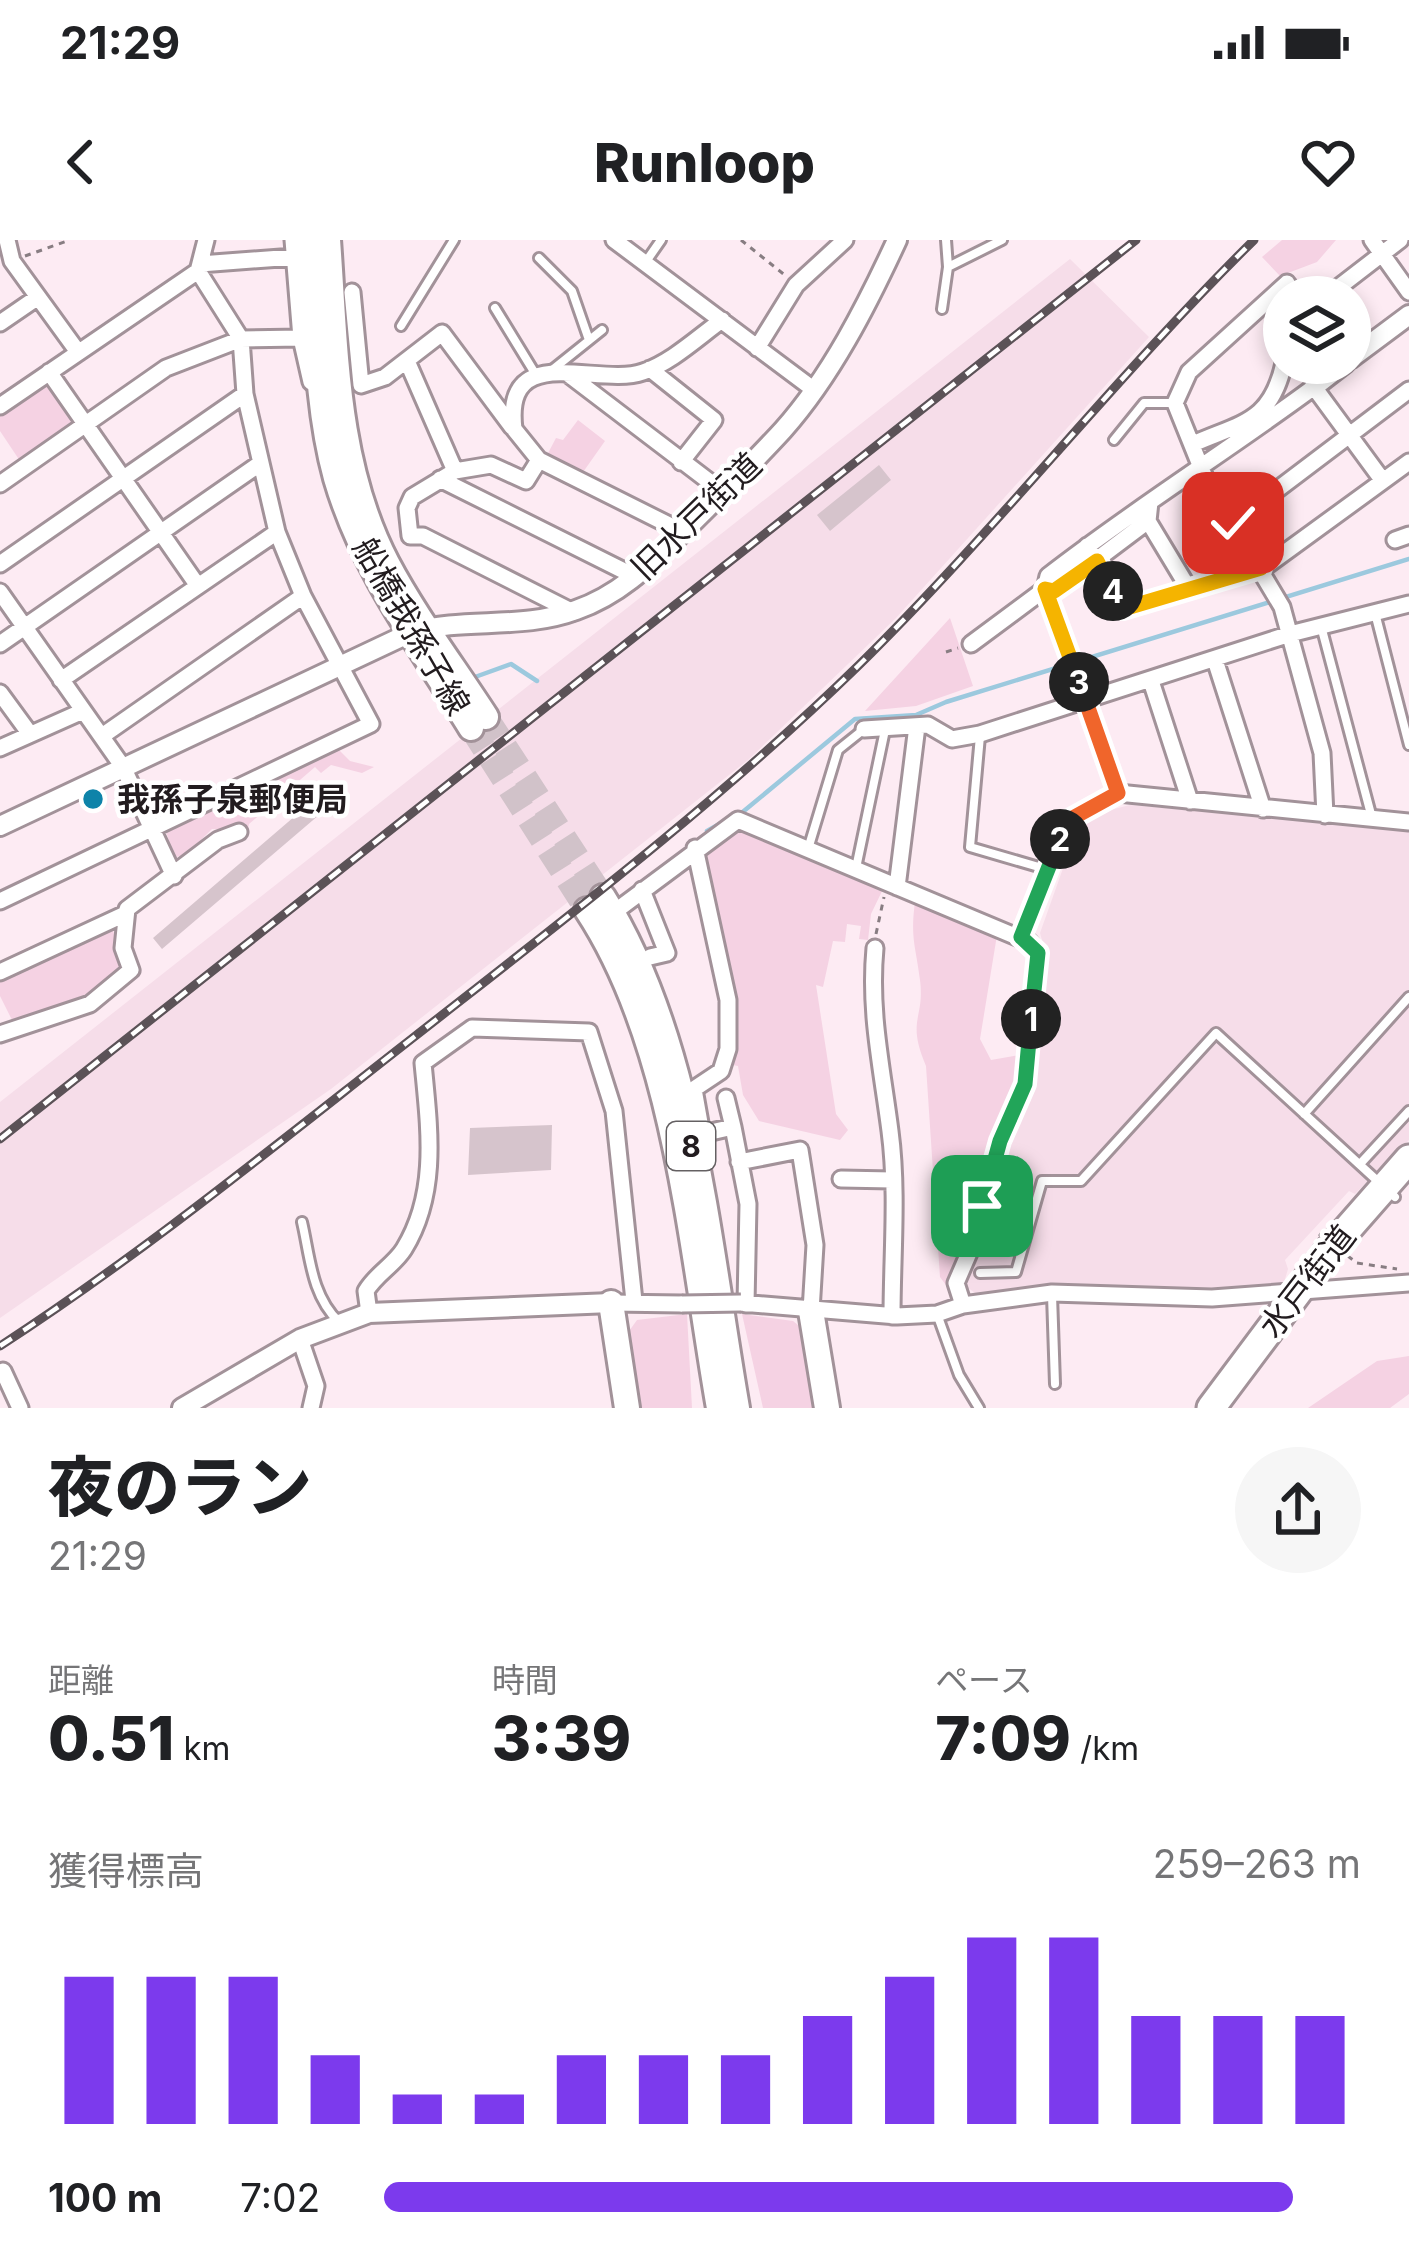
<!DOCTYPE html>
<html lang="ja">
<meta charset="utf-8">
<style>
:root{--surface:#fff;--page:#f6f6f6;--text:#202124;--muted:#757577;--accent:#7c3aed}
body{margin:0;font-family:Inter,"Noto Sans JP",sans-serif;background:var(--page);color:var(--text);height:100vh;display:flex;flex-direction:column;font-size:45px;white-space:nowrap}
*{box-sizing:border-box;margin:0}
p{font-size:39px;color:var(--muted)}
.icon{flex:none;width:66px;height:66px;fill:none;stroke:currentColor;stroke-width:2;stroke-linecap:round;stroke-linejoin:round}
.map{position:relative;height:1168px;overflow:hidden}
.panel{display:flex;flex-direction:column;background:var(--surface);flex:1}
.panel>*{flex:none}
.fabs{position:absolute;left:1263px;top:36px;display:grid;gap:24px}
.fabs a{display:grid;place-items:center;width:108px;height:108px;border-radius:50%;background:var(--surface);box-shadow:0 6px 18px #0003;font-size:60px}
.pin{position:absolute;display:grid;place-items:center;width:102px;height:102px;color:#fff;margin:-51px;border-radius:24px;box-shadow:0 6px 18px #0006}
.km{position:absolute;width:60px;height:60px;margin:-30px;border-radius:50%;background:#222;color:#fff;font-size:33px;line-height:60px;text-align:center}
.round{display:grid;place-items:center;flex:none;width:126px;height:126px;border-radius:63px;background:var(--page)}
.overview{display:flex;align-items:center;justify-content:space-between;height:204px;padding:0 48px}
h1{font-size:66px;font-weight:800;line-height:90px}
.figures{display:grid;grid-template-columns:repeat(3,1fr);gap:18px;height:204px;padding:12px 48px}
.figures div{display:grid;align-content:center}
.figures b{font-size:60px;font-weight:800}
.figures small{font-size:33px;font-weight:400}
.figures p{font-size:33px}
.chart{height:336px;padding:24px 48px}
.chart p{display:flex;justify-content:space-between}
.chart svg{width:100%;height:216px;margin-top:12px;stroke:var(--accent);stroke-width:6}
ul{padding:0 48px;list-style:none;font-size:39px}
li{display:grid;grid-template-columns:192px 144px 1fr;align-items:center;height:90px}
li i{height:30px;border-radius:15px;background:var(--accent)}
.status{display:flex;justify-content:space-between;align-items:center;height:84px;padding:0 60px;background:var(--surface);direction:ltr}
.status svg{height:33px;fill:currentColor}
header{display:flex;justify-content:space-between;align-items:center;height:156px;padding:0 48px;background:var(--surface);font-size:54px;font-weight:800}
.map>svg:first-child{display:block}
</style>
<div class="status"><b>21:29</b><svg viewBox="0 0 49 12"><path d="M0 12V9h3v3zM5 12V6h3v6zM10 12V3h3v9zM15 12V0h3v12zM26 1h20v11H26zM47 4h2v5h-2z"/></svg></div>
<header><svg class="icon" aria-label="back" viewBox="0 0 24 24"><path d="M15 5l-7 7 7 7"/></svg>Runloop<svg class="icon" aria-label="heart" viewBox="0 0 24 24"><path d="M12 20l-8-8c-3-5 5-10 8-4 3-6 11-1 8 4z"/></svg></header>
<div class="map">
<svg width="1409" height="1168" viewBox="0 0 1409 1168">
<rect width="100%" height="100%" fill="#fdebf3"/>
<path fill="#f6dde9" d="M1070,19L1149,97L896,378L748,520L331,849L0,1078V862Z
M1130,565L1409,589V900L1355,954L1349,951L1285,1020L1288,1029L1283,1046L1207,1054L982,1058L964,1045L1004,909L1031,851L1045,711L1040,693L1077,589L1106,571Z"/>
<path fill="#f5d2e3" d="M1282,0H1336L1317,22L1280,36L1262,17Z
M49,132L85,185L24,227L0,191V166Z
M578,180L605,201L581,235L546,217L556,198L563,200Z
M950,378L973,446L916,466L865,471Z
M336,507L350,521L374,527L362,533L331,525L321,533L315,527L249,584L248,590L212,589L188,613L174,618L165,588Z
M742,586L884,647L871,674L868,700L859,699L861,686L847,684L845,702L833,701L823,747L816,745L836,874L848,890L840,900L759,881L743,855L738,826L727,824L732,811L700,612Z
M915,662L997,695L980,799L991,820L1019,815L1018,844L987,913L971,980L948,1048L940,1037L926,826C906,779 925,779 920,740C916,707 910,698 915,662Z
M112,686L123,731L87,759L14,784L0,756V739Z
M687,1074L692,1168H639L627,1094L637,1080Z
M742,1074L793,1081L803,1089L819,1168H763Z
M1409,1116V1154L1390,1168H1308L1377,1121Z"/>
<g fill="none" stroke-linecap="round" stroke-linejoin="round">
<path stroke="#9cc9de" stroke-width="4.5" d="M475,437L511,424L537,441
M739,575L855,479L916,475L946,462L1409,319
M707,591L723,582"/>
</g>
<path fill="#d6c4cc" d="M879,225L891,240L830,291L817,275Z
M323,552L333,563L162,709L153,698Z
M552,885L551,930L468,935L470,888Z"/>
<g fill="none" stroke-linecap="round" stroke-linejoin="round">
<path stroke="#d1c2c9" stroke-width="24" stroke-dasharray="24 12" stroke-linecap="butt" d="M486,477L603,657
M471,488L587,670"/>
<g stroke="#a29299" stroke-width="14">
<path id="service" d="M946,0L948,27L1002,0
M539,18L572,51L589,100
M645,23L661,0
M495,68L536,135
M942,69L948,27
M401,86L454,0
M552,130L602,90
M1114,200L1144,163H1173
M1375,373L1409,505
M1321,386L1372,578
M980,496L970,607L1049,630
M808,609L838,510L863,490
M856,628L885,490
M1304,874L1409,757
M1360,924L1409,871
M302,982C310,1016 311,1055 339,1082
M980,1033L1016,1032L1042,941H1081L1216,793L1395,957
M1052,1055L1055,1144
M937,1074L959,1135L979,1168"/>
</g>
<g stroke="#a29299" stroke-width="21">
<path id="minor" d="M7,0L12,21L78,112
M614,0L813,149
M1372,0L1409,52
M200,24L294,17
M352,52L361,145L385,137L442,93L512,187
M1293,57L1287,43L1189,132L1175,163L1206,240L1282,367L1322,513L1325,575
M1326,57L1400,0
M0,83L38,57
M301,98L311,142
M757,108L796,45L845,0
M407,121L455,231
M650,129L714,180L681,222
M49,132L198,346
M568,134L723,252
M0,166L198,31
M1193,204C1243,182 1271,182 1284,123
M539,220L526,241L491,225L455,231L412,257L407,268L410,296H423L573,372
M440,239L636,337
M0,244L166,128L241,99L301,98L293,0
M1148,281L1189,349
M1233,283L1409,150
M683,292L539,220L514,189C503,99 598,148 643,132C672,122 697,98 722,80
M1395,300L1409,295
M1087,306L1123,369L1269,324L1409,222
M0,324L245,154
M0,352L123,527L174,636
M0,404L258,225
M971,404L1045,349L1055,351L1148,281L1150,262
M1215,420L1263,569
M61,440L277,292
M1151,441L1190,561
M0,453L30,494
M864,489L928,485L952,499L980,494L1290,394L1409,364
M102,496L303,356
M0,508L83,471
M1118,553L1045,349L1048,336C1134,269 1226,212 1314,147L1383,241
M695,608L728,760V809L721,831L694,849L702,894L733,887L748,964L746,1064
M897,647L917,486
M642,650L667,713L650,717
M0,661L371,484L303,356L277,292L245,154L241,99L198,31L206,0
M613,673L738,580L1029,702L1038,713L1025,843L1000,901L975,999L956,1043L963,1065
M1021,697L1069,579L1118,553L1409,582
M875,708C869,772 882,828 890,891C898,951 892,1016 892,1076
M0,732L123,675
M0,794L90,764L131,730L123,708L127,669L218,600L239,592
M726,858L733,887
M739,922L800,910L815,1005L811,1071
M841,939L892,940
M611,1063L682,1064
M741,1063L897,1076L937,1074L963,1065L1052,1053L1212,1058L1409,1043
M369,1073L366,1051C376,1034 394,1025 404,1009C439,952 429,887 423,823L472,788L589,792L614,871L634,1061
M300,1099L316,1146L311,1168
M3,1131L20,1168"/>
</g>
<g stroke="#a29299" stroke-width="24">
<path id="tertiary" d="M1350,119L1409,75
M1314,147L1345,123
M0,586L412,392C466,377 522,390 576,370C622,354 652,322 686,289C719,256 752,224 783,190C831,136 867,65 897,0
M182,1168L300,1099L369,1073L611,1063"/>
</g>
<g stroke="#a29299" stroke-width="30">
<path id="primary" d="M311,0C317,78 315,162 336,238C363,331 421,407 471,488
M328,0C336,108 335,224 387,323C415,376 453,426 486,477
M603,657C693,801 708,1003 737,1168
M587,670C676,805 691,1009 719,1168
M611,1063L627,1168
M811,1071L827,1168"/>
</g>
<g stroke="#a29299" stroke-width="33">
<path id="trunk" d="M1211,1168L1330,1009L1409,919"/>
</g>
<path stroke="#887d82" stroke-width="3" stroke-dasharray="6 6" stroke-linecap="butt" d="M741,0L786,36
M25,16L70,0
M946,412L958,408
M876,694L884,657
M1357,1023L1397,1029"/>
<use href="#service" stroke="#fff" stroke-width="8"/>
<use href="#minor" stroke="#fff" stroke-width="15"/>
<use href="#tertiary" stroke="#fff" stroke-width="18"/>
<use href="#primary" stroke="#fff" stroke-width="24"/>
<use href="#trunk" stroke="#fff" stroke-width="27"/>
<g stroke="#5b5257" stroke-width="9">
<path id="rail" d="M0,899L1136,0
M0,1106C145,1012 278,903 414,797C566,678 721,560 859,425C997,289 1116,136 1254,0"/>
</g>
<use href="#rail" stroke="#fff" stroke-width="4.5" stroke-dasharray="14" stroke-linecap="butt"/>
<g stroke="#a29299" stroke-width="21" stroke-linecap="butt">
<path id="minor-bridge" d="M682,1064L741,1063"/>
</g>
<path stroke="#887d82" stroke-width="3" stroke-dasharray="6 6" stroke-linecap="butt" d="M1319,994L1357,1023"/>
<use href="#minor-bridge" stroke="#fff" stroke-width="15"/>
</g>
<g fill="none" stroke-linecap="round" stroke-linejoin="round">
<g stroke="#fff" stroke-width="24">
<path id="split-1" d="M982,966L1000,901L1025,844L1031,779"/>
</g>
<g stroke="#fff" stroke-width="24">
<path id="split-2" d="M1031,779L1038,713L1021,697L1060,599"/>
</g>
<g stroke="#fff" stroke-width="24">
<path id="split-3" d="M1060,599L1069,580L1118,553L1079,442"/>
</g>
<g stroke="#fff" stroke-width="24">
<path id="split-4" d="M1079,442L1045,349L1054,351L1097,321L1113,351"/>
</g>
<g stroke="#fff" stroke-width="24">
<path id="split-5" d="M1113,351L1123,369L1261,328L1233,283"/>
</g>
<use href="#split-1" stroke="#22a559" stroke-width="15"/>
<use href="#split-2" stroke="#22a559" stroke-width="15"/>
<use href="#split-3" stroke="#f0652b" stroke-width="15"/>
<use href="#split-4" stroke="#f5b400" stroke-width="15"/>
<use href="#split-5" stroke="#f5b400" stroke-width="15"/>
</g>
<circle fill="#0e83a9" stroke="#fff" stroke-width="4.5" cx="93" cy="559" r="12"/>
<g text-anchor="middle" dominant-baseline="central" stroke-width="9" stroke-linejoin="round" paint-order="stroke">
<rect fill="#fff" stroke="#646062" stroke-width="3" x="667" y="882" width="48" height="48" rx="9"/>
<g font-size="30" font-weight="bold" fill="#221c1f">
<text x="691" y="906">8</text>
</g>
<g font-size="33" fill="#221c1f" stroke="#fff">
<text transform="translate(696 276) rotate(-44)">旧水戸街道</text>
<text transform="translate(412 386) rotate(60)">船橋我孫子線</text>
<text transform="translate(1307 1041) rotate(-52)">水戸街道</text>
</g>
<g font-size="33" font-weight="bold" fill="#221c1f" stroke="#fff" text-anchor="start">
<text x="117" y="559">我孫子泉郵便局</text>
</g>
</g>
</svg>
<div class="fabs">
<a><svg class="icon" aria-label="layers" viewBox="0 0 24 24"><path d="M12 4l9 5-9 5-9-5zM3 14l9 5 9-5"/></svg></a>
</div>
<div class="pin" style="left:982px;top:966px;background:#1e9e55"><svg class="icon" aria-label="arrive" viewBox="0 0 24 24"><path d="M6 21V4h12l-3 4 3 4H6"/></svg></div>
<div class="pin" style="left:1233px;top:283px;background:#d93025"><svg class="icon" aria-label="check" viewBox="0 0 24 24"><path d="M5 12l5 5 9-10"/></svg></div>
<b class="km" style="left:1031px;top:779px">1</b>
<b class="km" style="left:1060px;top:599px">2</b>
<b class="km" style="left:1079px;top:442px">3</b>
<b class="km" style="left:1113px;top:351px">4</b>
</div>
<section class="panel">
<div class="overview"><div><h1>夜のラン</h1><p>21:29</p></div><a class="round"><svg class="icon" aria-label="share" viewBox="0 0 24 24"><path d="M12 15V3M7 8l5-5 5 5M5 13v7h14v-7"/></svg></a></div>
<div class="figures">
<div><p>距離</p><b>0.51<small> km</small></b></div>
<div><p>時間</p><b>3:39</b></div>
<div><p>ペース</p><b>7:09<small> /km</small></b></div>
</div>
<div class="chart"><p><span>獲得標高</span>259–263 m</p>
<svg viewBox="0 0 160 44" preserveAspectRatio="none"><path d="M5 44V14M15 44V14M25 44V14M35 44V30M45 44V38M55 44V38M65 44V30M75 44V30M85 44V30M95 44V22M105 44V14M115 44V6M125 44V6M135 44V22M145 44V22M155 44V22"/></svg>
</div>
<ul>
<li><b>100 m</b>7:02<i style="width:93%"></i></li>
</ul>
</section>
